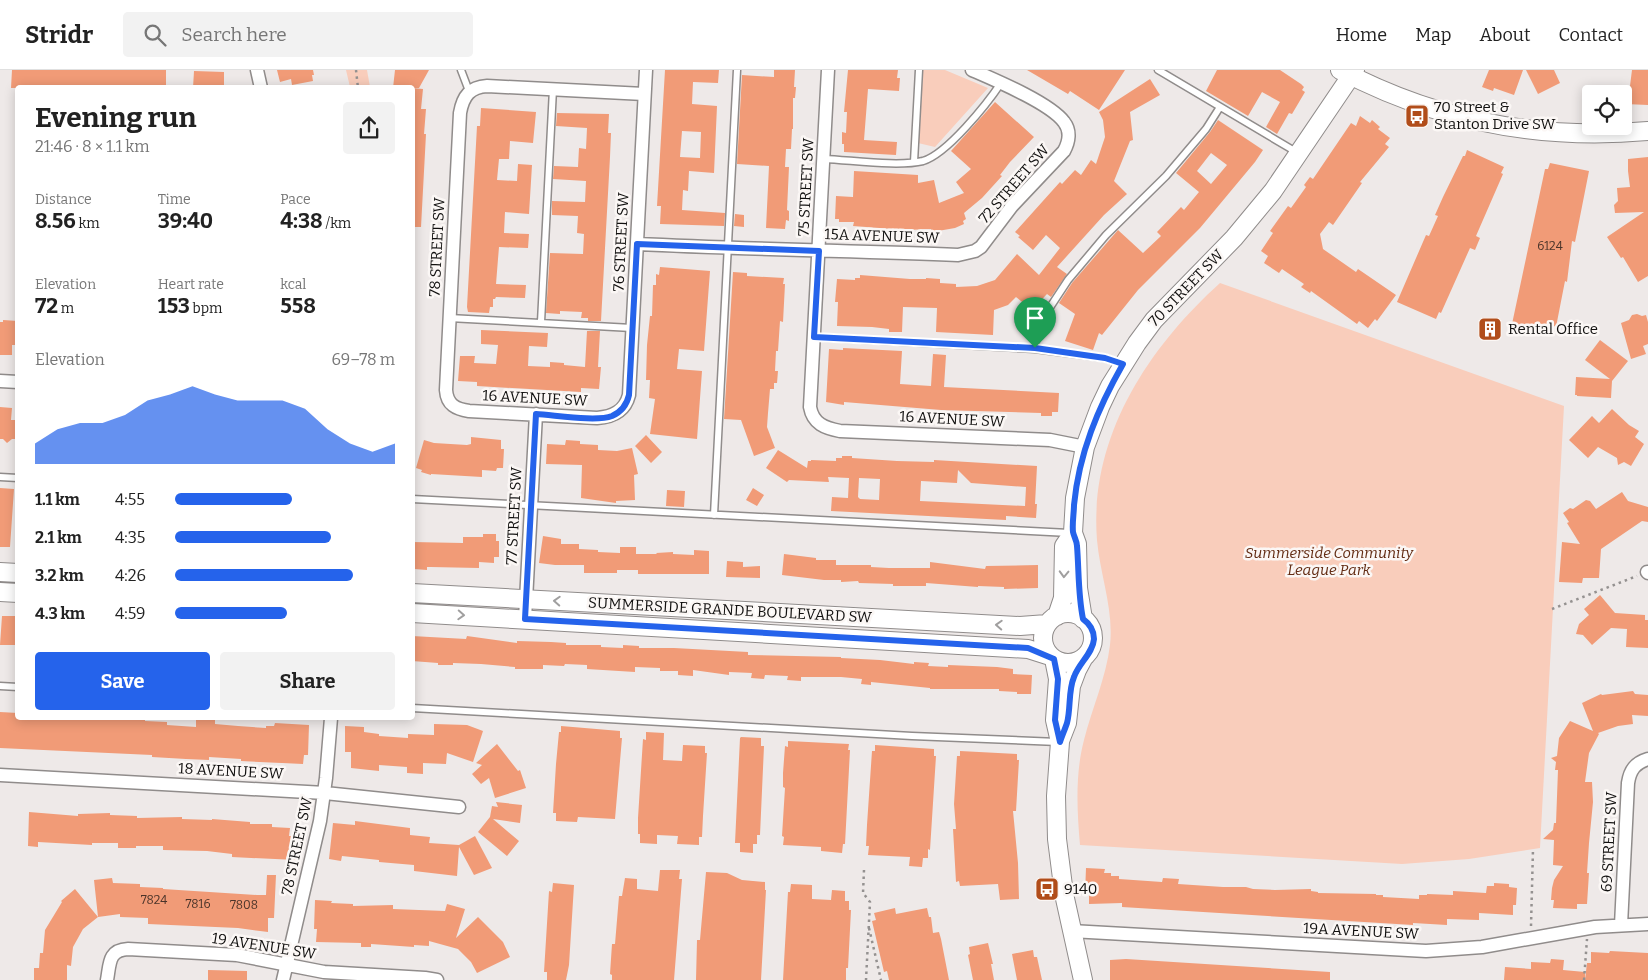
<!DOCTYPE html>
<meta charset="utf-8">
<style>
:root{--surface:#fff;--page:#f2f2f2;--text:#222;--muted:#767676;--line:#e0e0e0;--accent:#2563eb}
body{margin:0;font-family:Bitter,serif;background:var(--page);color:var(--text);height:100vh;display:flex;flex-direction:column;font-size:19px;white-space:nowrap}
*{box-sizing:border-box;margin:0}
p{font-size:16px;color:var(--muted)}
.icon{flex:none;width:28px;height:28px;fill:none;stroke:currentColor;stroke-width:2;stroke-linecap:round;stroke-linejoin:round}
.map{position:relative;flex:1;overflow:hidden}
.details{position:absolute;left:15px;top:15px;width:400px;height:635px;display:flex;flex-direction:column;background:var(--surface);border-radius:5px;box-shadow:0 2px 12px #0003}
.details>*{flex:none}
.controls{position:absolute;left:1582px;top:15px;display:grid;gap:10px}
.controls a{display:grid;place-items:center;width:50px;height:50px;border-radius:5px;background:var(--surface);box-shadow:0 2px 12px #0003;font-size:25px}
.pin{position:absolute;display:grid;place-items:center;width:42px;height:42px;color:#fff;margin:-51px -21px;border-radius:50% 50% 50% 0;rotate:-45deg;box-shadow:0 0 5px #0007}
.pin .icon{rotate:45deg}
.round{display:grid;place-items:center;flex:none;width:52px;height:52px;border-radius:5px;background:var(--page)}
.overview{display:flex;align-items:center;justify-content:space-between;height:85px;padding:0 20px}
h1{font-size:28px;font-weight:700;line-height:38px}
.metrics{display:grid;grid-template-columns:repeat(3,1fr);gap:8px;height:85px;padding:5px 20px}
.metrics div{display:grid;align-content:center}
.metrics b{font-size:21px;font-weight:700}
.metrics small{font-size:14px;font-weight:400}
.metrics p{font-size:14px}
.chart{height:140px;padding:10px 20px}
.chart p{display:flex;justify-content:space-between}
.chart svg{width:100%;height:90px;margin-top:5px;fill:var(--accent);opacity:.7}
.cta{display:flex;gap:10px;margin-top:auto;padding:10px 20px}
.cta a{flex:1;height:58px;border-radius:5px;background:var(--accent);color:#fff;font-size:20px;font-weight:700;line-height:58px;text-align:center}
.cta a+a{background:var(--page);color:var(--text)}
ul{padding:0 20px;list-style:none;font-size:16px}
li{display:grid;grid-template-columns:80px 60px 1fr;align-items:center;height:38px}
li i{height:12px;border-radius:6px;background:var(--accent)}
header{display:flex;align-items:center;gap:30px;box-sizing:border-box;height:70px;padding:0 25px;background:var(--surface);border-bottom:1px solid var(--line)}
header strong{font-size:24px}
nav{display:flex;gap:28px;margin-inline-start:auto;font-size:18px}
.search{width:350px;height:45px;background:var(--page);display:flex;align-items:center;gap:12px;box-sizing:border-box;padding:0 18px;border-radius:5px;color:var(--muted);font-size:19px}
.map>svg:first-child{display:block}
</style>
<header>
<strong>Stridr</strong>
<div class="search"><svg class="icon" aria-label="search" viewBox="0 0 24 24"><circle cx="10" cy="10" r="6"/><path d="M15 15l6 6"/></svg>Search here</div>
<nav><a>Home</a><a>Map</a><a>About</a><a>Contact</a></nav>
</header>
<div class="map">
<svg width="1648" height="910" viewBox="0 0 1648 910">
<rect width="100%" height="100%" fill="#eee9e8"/>
<path fill="#f9cdbb" d="M346,0H367L370,17H350Z
M923,0H945L988,18L935,77L918,73Z
M1220,213L1564,336L1540,778L1469,789L1402,794L1080,775C1077,741 1075,704 1084,670C1092,638 1106,608 1110,575C1114,540 1100,505 1097,470C1089,368 1147,279 1220,213Z"/>
<path fill="#f19b77" fill-rule="evenodd" d="M12,0H166V16L11,18Z
M277,0H313L314,5H312L313,11L292,15L291,9L280,12Z
M395,0H429L419,18H393Z
M665,0H719L718,13L693,12L692,34L717,36L714,103L689,101L688,121L683,120L682,140L725,143L724,156L660,154L661,136H657ZM682,61L701,62L700,88L680,87Z
M774,0H795L794,17H796L795,28H793V59H792L791,79H786L785,97H789L787,140L789,141V151L786,150L785,159L766,158L769,96L737,94L742,5L774,7Z
M848,0H898L897,8H900L899,21L868,19L864,70L897,72L896,85L844,82V74H842V62L846,63L847,42H844Z
M1027,0H1125L1099,40L1070,21L1068,24Z
M1217,0H1280L1301,14L1304,17L1302,20L1305,22L1292,44L1289,43L1277,64L1266,57L1280,32L1262,22L1248,46L1206,21Z
M1489,0H1523L1514,25L1494,18L1493,21L1482,17Z
M1526,0H1554L1560,13L1538,24Z
M1632,0H1648V35L1625,34L1626,24H1629Z
M194,1L224,2V15H213V18H193Z
M1150,9L1160,25L1130,42L1133,70L1130,71L1114,111L1127,124L1104,145L1057,197L1067,204L1051,227L1047,224L1032,240L1016,227L1008,235L994,240L993,265L936,262L937,238L903,237L902,262H889V259L872,257L837,256L838,232H835L837,209L855,210V208H860V205L910,209H926V208L940,209V213L956,214V217L977,216L995,210L1017,184L1039,205L1060,178L1046,165L1033,180L1018,167L1020,166L1015,162L1060,112L1062,114L1075,100L1081,105L1091,90L1096,94L1105,67L1103,50L1099,42Z
M412,18L423,19L421,39H426L424,64H426L421,157H412Z
M995,32L1034,67L1010,92L1000,105L1002,106L982,128L964,143L966,149L963,151L964,154L955,158L932,162L931,159L906,160L853,156L854,152H839V149H835L836,126L853,127L854,101L918,105V113L934,110L939,133L964,123L956,112L971,99L951,81Z
M481,38L536,42L533,73L510,71L509,89H499L497,110L517,111L518,94L532,95L529,144L505,142L504,163L529,164L528,178L499,177L498,189L496,214L526,215L525,228L496,227L495,229H493V237H490L489,243L468,242L467,237L477,56H480Z
M557,43L609,44L608,63H611L610,87L601,251H588V248H581L582,242L560,241V244L546,243L550,183L583,184L584,164L577,163L578,146L552,145V131L585,132L586,111L553,109L554,96L578,97L579,78L586,79L587,58L556,56Z
M1360,46L1370,53L1372,50L1380,57L1378,59L1390,68L1385,74L1389,77L1360,112L1362,113L1333,155L1329,152L1320,164L1323,179L1356,202L1358,199L1396,225L1377,251L1375,249L1368,258L1359,251L1357,254L1311,221L1310,223L1301,217L1304,214L1282,199L1279,203L1264,193L1268,186L1261,181L1273,163L1270,161L1288,136L1291,138L1306,117L1304,115L1310,107L1313,109L1351,53L1356,56Z
M1218,50L1263,80L1255,92L1200,158L1138,220L1102,265L1099,263L1093,280L1065,271L1075,244L1059,233L1072,213L1118,160L1143,183L1161,166L1157,162L1181,137L1184,140L1199,122L1176,103L1210,62ZM1211,83L1227,95L1211,114L1197,101Z
M1467,80L1504,97L1501,103L1503,104L1476,166L1480,168L1475,180L1470,178L1441,243L1439,242L1436,249L1397,232L1426,165L1429,166L1438,146L1435,145L1443,127L1463,86H1465Z
M1648,87V206L1638,212L1623,187L1621,188L1607,167L1644,142L1615,143L1614,135L1618,131L1617,118L1630,117L1628,101V89Z
M1550,93L1589,101L1575,172L1572,171L1567,212L1565,211L1556,257L1554,256L1553,262L1512,254L1545,99H1548Z
M735,144L744,145V157L734,156Z
M660,197L710,201L704,281L679,279L677,299L702,301L697,369L650,364L655,329L649,328L650,310H646L647,275L650,246H652L653,215H656V204L659,205Z
M733,202L747,203V206L784,208L783,214H785L783,252L780,251L778,281H776L775,301H778L777,313H774V319H770L768,343L767,357L775,378L754,386L741,350L724,349Z
M1637,244L1642,246L1646,245L1648,252V274L1643,276L1646,284L1631,289L1621,253L1629,250L1632,245Z
M3,250L18,251V275H12V285H0V252H3Z
M1486,250L1500,256L1494,269L1480,262Z
M481,260L548,263L547,277L529,276L528,296L550,297V292L564,293V295L585,297L587,261H600L598,297H601L599,319L581,318V322L477,316V312L458,311L460,286H475L474,293L496,294L498,275L481,274Z
M1600,270L1628,291L1612,311L1611,328L1577,326V325H1575L1576,307L1610,309L1585,290Z
M843,278L902,281L900,314L931,316L933,284L946,285L944,317L1059,323L1058,342H1052V346H1041V343L941,340L844,332V335L826,332L829,279L843,280Z
M0,337L12,338L11,350H16L15,369H12L7,373L3,369H0Z
M1612,339L1629,355L1639,361L1635,367L1644,374L1631,396L1624,392L1618,395L1617,388L1598,377L1588,388L1569,370L1592,346L1599,353Z
M646,365L662,382L651,393L635,376Z
M471,367L501,370V379H504L503,398H497L496,401L482,400V407L431,404V405L421,402L422,400L416,398L424,370L434,373L467,375L471,374Z
M566,370L580,371V374L598,375V380L617,381L632,378L638,404L634,405L635,430L616,431V433L581,428L582,395L546,394L547,374L565,375Z
M778,380L807,398L808,391H811V390L836,391V388H842V386H852V388L897,391L934,392V390L1037,396L1035,434H1037L1036,448L1006,446V450L831,441L832,427L848,428L849,408L828,407L829,412L789,410L787,412L766,398ZM958,400L971,413L1026,417L1025,436L920,431L921,411L957,413ZM859,408L880,409L879,430L860,429L858,427Z
M0,418L14,419L10,477H0Z
M753,418L764,425L757,436L746,430Z
M667,420L685,421L684,437L666,436Z
M1622,422L1628,431L1648,437V452L1642,451L1601,479L1599,508H1583L1582,513L1559,512L1562,472L1580,474L1567,453L1569,452L1563,443L1570,438L1573,439L1586,430L1590,431L1596,439Z
M483,464H496V471H499V487H494V493L479,492V498L431,497H427V500L414,499L412,472L463,473V467H483Z
M543,466L561,469V474H579V479L598,480V482L620,483V477H636V484H657L656,483L673,482V484L694,485V480L709,481V504H638V500H617V503H584V495H555L539,493Z
M784,484L816,488V490H836V495H871V497L889,498H930V492L985,499L986,496L1038,495V518L1004,519V517L978,516V517L926,513V516H893V514L859,513L858,511L841,512V510H824L782,505Z
M727,491L743,492V497L760,496V508L726,507Z
M1600,525L1615,543L1645,545V550H1648V578L1626,577L1627,559L1611,558L1592,575L1583,565L1576,564L1579,554L1589,545L1584,539Z
M2,546H18V575H0Z
M412,566L466,569L467,566L517,573V571L551,572L566,573V575H601V577L623,578V575L639,576V578H674L748,582V585L841,587V588L880,590L914,594V592L929,593L928,596L948,597V595L997,597L1013,599V604L1032,605L1031,624H1017V622L999,621V619H930V618L871,612V615L861,614L862,609L841,607H801V611L787,610L788,606L765,605L764,609L751,608L752,603L729,602V605L693,600V606L678,605V601H660V598L635,597V602L587,599V595L565,594L564,596L543,595V599H515V597L481,594L453,593V595H438V593L412,591Z
M1633,621L1635,624L1648,625V646L1632,645L1633,654L1618,656L1598,663L1599,664L1589,683L1585,712H1592L1593,732L1589,773L1587,803H1589L1587,834H1577V839L1553,838L1554,830H1551L1552,818L1554,810L1563,796L1553,795L1554,770L1543,769L1553,760L1554,753H1556L1558,700H1555L1556,692L1551,688L1557,686L1559,668L1570,651L1593,661L1582,633L1601,624L1602,625Z
M0,642L18,643V648H145V651L167,652V655L196,657V649L205,648L215,649V654L238,656L266,658V656H274L275,653L309,655L308,685H304L303,694L241,691V689L209,687V690L186,689L152,687V685L0,678Z
M434,654L467,655L483,661L473,692L447,683L446,694L423,693V704L407,703V697L379,695V701L351,698V682H345V656L364,657V662L379,664V666L408,668V664L434,665Z
M561,656L620,661V668H622L615,749L578,747L577,752L556,751V743H553L556,694L559,662H561Z
M646,662L664,663L663,690L682,691L683,675L705,676V683H707L703,746L702,767H699V775L677,774L678,766L657,765V774L640,773V764H638V748L643,669L646,670Z
M741,667L761,668V676H764L760,765H757V774H753V783L740,782V773H735L740,668Z
M788,671L849,674L848,680H850L845,774H843L842,783L821,781V777L783,775L784,767L782,766L785,718L783,717V703L785,676L788,677Z
M497,674L518,701L520,700L526,718L495,728L489,708L481,714L472,704L482,695L476,693Z
M875,675L934,679V686H936L930,780L928,779V788H923L922,797L909,796L910,787L868,785L869,776H866L867,755L872,681H875Z
M960,681L1017,684V690H1019L1016,741H1013L1018,793L1019,829L1000,830L998,814L960,816L959,811L956,812L953,759H956L954,734L957,686H960Z
M496,732L522,735L520,753L493,749L519,771L507,786L478,762L490,747L492,736L498,737Z
M29,742L78,746V744L110,743V745L137,746V748L182,747V749L212,750V749L250,752V754H272V757L290,758L289,766H297L296,790L232,787V784L207,781L163,780V776H136V778H118V773H92V775L38,772V777L28,776Z
M355,751L410,758V765L430,767L429,773L459,775L475,766L492,798L474,805L459,777L457,806L414,801V795L379,792V790L342,786L341,791L329,789L333,753L355,755Z
M1086,798L1105,799L1104,803H1111V806H1119V809L1162,812L1163,808L1179,809L1178,814L1223,817H1246L1253,819L1275,820L1311,819V821L1318,822V823L1376,824V825H1383V827L1419,829V825H1427V824L1453,825V821L1486,823L1487,816H1494V813L1509,814V817L1517,818L1516,835H1513V845L1479,843V850L1447,849V855L1413,853V855L1122,837V833L1089,834V824H1085Z
M660,800H680L679,809H682L674,910H612V905L610,904L612,874H615L619,826H622L625,808L637,809V819L658,821Z
M706,802L727,803L742,810L765,812V820H766L761,910H696L697,870H700Z
M267,805H276L274,848H268V862L238,858L148,854V848L120,847V844L98,847L94,810L112,808L113,813L140,814V817L163,818V819L257,825H266Z
M553,813L574,815L569,895L566,910H547V902H544L549,821L552,822Z
M791,814L812,815V829L831,830L832,820L845,821V831H849V840H851L848,898H846V910H783L788,822H790Z
M75,819L98,847L83,859L73,877L71,896L67,895V910H34V898H39L40,883H43L45,860L62,832L61,831Z
M315,830L332,831L331,833L353,834V836L393,835V839L445,841L447,834L465,839L456,868L478,847L503,872L510,887L477,903L471,892L458,879L429,871V876L414,875V877L371,874V877H361V873L316,872L317,859H314Z
M895,838L896,844L927,838L929,847H931L933,863L939,862L941,869L949,910H889L887,901L884,902L872,851L876,850L874,843Z
M988,873L993,894H991L994,910H973L968,885L970,884L969,877Z
M1033,880L1034,887H1037L1042,910H1017L1012,884Z
M1610,881L1648,883V910H1585L1587,893H1591V882L1609,883Z
M1126,889L1330,902V910H1110V890Z
M1551,889L1564,890L1563,900L1585,902V910H1504L1505,897L1531,899V892L1550,893Z
M208,900L247,901V910H208Z"/>
<g fill="none" stroke-linecap="round" stroke-linejoin="round">
<g stroke="#908c8b" stroke-width="9">
<path id="lane" d="M461,0L469,21
M1158,0L1298,83
M824,89C851,90 898,97 923,91C947,84 987,34 1001,13
M914,92L919,0
M449,248L632,258
M541,252L553,19
M814,267L1035,279L1105,288L1122,294
M1035,279L1037,260L1041,251L1068,210L1106,165L1166,106L1206,59L1220,37
M0,407L18,408
M412,429L1069,463
M714,445L737,0
M0,616L18,617
M412,638L912,666L1058,672"/>
</g>
<g stroke="#908c8b" stroke-width="15">
<path id="street" d="M257,0L261,18
M828,0L810,337C813,354 825,358 840,361L1050,370L1085,377
M644,24L487,16C470,17 463,26 460,43L446,320C447,335 456,339 469,341L597,348C613,347 625,341 629,325L646,0
M637,174C744,179 851,181 958,185L975,181L981,177L1012,136L1064,81C1069,72 1071,61 1064,52C1050,33 995,10 972,0
M0,311L18,312
M1647,502L1648,503
M525,549L536,344
M0,705L325,723L459,737
M1621,855L1628,713C1630,700 1635,693 1648,689
M1071,861L1426,881L1482,877L1595,857L1648,854
M107,910C110,894 108,880 128,879L237,885L324,902L425,908L437,910
M283,910L320,751L326,708L331,648"/>
</g>
<g stroke="#908c8b" stroke-width="20">
<path id="secondary" d="M1340,0C1437,51 1539,71 1648,61
M0,502L18,503
M0,522L18,523
M412,523L1020,556L1047,554
M1043 568a25 25 0 1 1 50 0a25 25 0 1 1-50 0Z
M412,543L1028,579L1050,586
M1057,546L1063,528L1064,476L1073,463
M1083,549L1078,518L1077,474L1073,463L1075,428L1085,377L1100,337L1110,316L1137,273L1154,250L1234,168L1273,121L1355,0
M1054,589L1058,609L1055,650L1060,672L1056,726L1057,769L1064,824L1083,910
M1060,671L1067,653L1071,616L1077,600L1084,587"/>
</g>
<path stroke="#949190" stroke-width="2.5" stroke-dasharray="2.5 4" stroke-linecap="butt" d="M356,0L358,18
M1552,539L1637,506
M864,800L863,823L870,832L866,910
M1531,856L1533,779
M869,858L881,910
M1584,910L1587,869"/>
<use href="#lane" stroke="#fff" stroke-width="6"/>
<use href="#street" stroke="#fff" stroke-width="12"/>
<use href="#secondary" stroke="#fff" stroke-width="18"/>
</g>
<defs><path id="oneway-chevron" d="M-2-3.5L2.5 0L-2 3.5" fill="none" stroke-width="1.6" stroke-linecap="round" stroke-linejoin="round" transform="scale(1.25)"/></defs>
<g stroke="#a09f9f">
<use href="#oneway-chevron" transform="translate(1064 504) rotate(92)"/>
<use href="#oneway-chevron" transform="translate(557 531) rotate(-177)"/>
<use href="#oneway-chevron" transform="translate(461 545) rotate(3)"/>
<use href="#oneway-chevron" transform="translate(999 555) rotate(-177)"/>
</g>
<g fill="none" stroke-linecap="round" stroke-linejoin="round">
<g stroke="#fff" stroke-width="10">
<path id="route" d="M637,174L819,181L814,267L1035,278L1105,288L1123,294C1098,338 1079,383 1074,435C1074,443 1072,453 1073,462C1074,467 1077,471 1077,476C1079,501 1078,525 1083,549C1090,554 1094,560 1094,569C1093,583 1079,593 1074,607C1068,621 1071,638 1067,653C1065,659 1062,666 1060,672L1055,650L1058,609L1054,589L1028,578L525,549L536,344C555,345 596,352 612,346C621,342 627,334 629,325Z"/>
</g>
<use href="#route" stroke="#2563eb" stroke-width="6"/>
</g>
<defs>
<g id="bus-square" transform="scale(1.25)"><rect x="-9" y="-9" width="18" height="18" rx="4" fill="#b14d1a" stroke="#fbf7f5"/><path d="M-5-6H5V4H4V6H2V4H-2V6H-4V4H-5ZM-3.5-4V0h7V-4ZM-3.5 1.2v1.5H-2V1.2ZM2 1.2v1.5H3.5V1.2Z" fill="#fff"/></g>
<g id="building-square" transform="scale(1.25)"><rect x="-9" y="-9" width="18" height="18" rx="4" fill="#b14d1a" stroke="#fbf7f5"/><path d="M-4-6H4V6H1V3H-1V6H-4ZM-2.5-4.3h1.7v1.8h-1.7ZM.8-4.3h1.7v1.8H.8ZM-2.5-1h1.7V.8h-1.7ZM.8-1h1.7V.8H.8Z" fill="#fff"/></g>
</defs>
<g fill-rule="evenodd">
<use href="#bus-square" x="1417" y="46"/>
<use href="#building-square" x="1490" y="259"/>
<use href="#bus-square" x="1047" y="819"/>
</g>
<g text-anchor="middle" dominant-baseline="central" stroke-width="5" stroke-linejoin="round" paint-order="stroke">
<g font-size="12" fill="#493329">
<text x="1550" y="176">6124</text>
<text x="154" y="830">7824</text>
<text x="198" y="834">7816</text>
<text x="244" y="835">7808</text>
</g>
<g font-size="15" fill="#11100f" stroke="#fbf7f5" text-anchor="start">
<text x="1434" y="37">70 Street &amp;<tspan x="1434" dy="17">Stanton Drive SW</tspan></text>
<text x="1508" y="259">Rental Office</text>
<text x="1064" y="819">9140</text>
</g>
<g font-size="15" fill="#11100f" stroke="#fbf7f5">
<text transform="translate(1014 114) rotate(-49)">72 STREET SW</text>
<text transform="translate(806 117) rotate(-87)">75 STREET SW</text>
<text transform="translate(882 166) rotate(2)">15A AVENUE SW</text>
<text transform="translate(621 172) rotate(-87)">76 STREET SW</text>
<text transform="translate(437 177) rotate(-87)">78 STREET SW</text>
<text transform="translate(1186 218) rotate(-46)">70 STREET SW</text>
<text transform="translate(535 328) rotate(3)">16 AVENUE SW</text>
<text transform="translate(952 349) rotate(3)">16 AVENUE SW</text>
<text transform="translate(514 446) rotate(-87)">77 STREET SW</text>
<text transform="translate(730 540) rotate(3)">SUMMERSIDE GRANDE BOULEVARD SW</text>
<text transform="translate(231 701) rotate(3)">18 AVENUE SW</text>
<text transform="translate(1609 772) rotate(-87)">69 STREET SW</text>
<text transform="translate(297 776) rotate(-78)">78 STREET SW</text>
<text transform="translate(1361 861) rotate(3)">19A AVENUE SW</text>
<text transform="translate(264 876) rotate(9)">19 AVENUE SW</text>
</g>
<g font-size="15" font-style="italic" fill="#632c13" stroke="#fbf7f5">
<text x="1329" y="483">Summerside Community<tspan x="1329" dy="17">League Park</tspan></text>
</g>
</g>
</svg>
<div class="controls">
<a><svg class="icon" aria-label="locate" viewBox="0 0 24 24"><circle cx="12" cy="12" r="6"/><path d="M12 2v4M12 18v4M2 12h4M18 12h4"/></svg></a>
</div>
<div class="pin" style="left:1035px;top:278px;background:#1e9e55"><svg class="icon" aria-label="arrive" viewBox="0 0 24 24"><path d="M6 21V4h12l-3 4 3 4H6"/></svg></div>
<section class="details">
<div class="overview"><div><h1>Evening run</h1><p>21:46 · 8 × 1.1 km</p></div><a class="round"><svg class="icon" aria-label="share" viewBox="0 0 24 24"><path d="M12 15V3M7 8l5-5 5 5M5 13v7h14v-7"/></svg></a></div>
<div class="metrics">
<div><p>Distance</p><b>8.56<small> km</small></b></div>
<div><p>Time</p><b>39:40</b></div>
<div><p>Pace</p><b>4:38<small> /km</small></b></div>
</div>
<div class="metrics">
<div><p>Elevation</p><b>72<small> m</small></b></div>
<div><p>Heart rate</p><b>153<small> bpm</small></b></div>
<div><p>kcal</p><b>558</b></div>
</div>
<div class="chart"><p><span>Elevation</span>69–78 m</p>
<svg viewBox="0 0 160 44" preserveAspectRatio="none"><path d="M0 44V34L10 27L20 24L30 24L40 20L50 13L60 10L70 6L80 10L90 13L100 13L110 13L120 17L130 27L140 34L150 38L160 34V44z"/></svg>
</div>
<ul>
<li><b>1.1 km</b>4:55<i style="width:53%"></i></li>
<li><b>2.1 km</b>4:35<i style="width:71%"></i></li>
<li><b>3.2 km</b>4:26<i style="width:81%"></i></li>
<li><b>4.3 km</b>4:59<i style="width:51%"></i></li>
</ul>
<div class="cta"><a>Save</a><a>Share</a></div>
</section>
</div>
